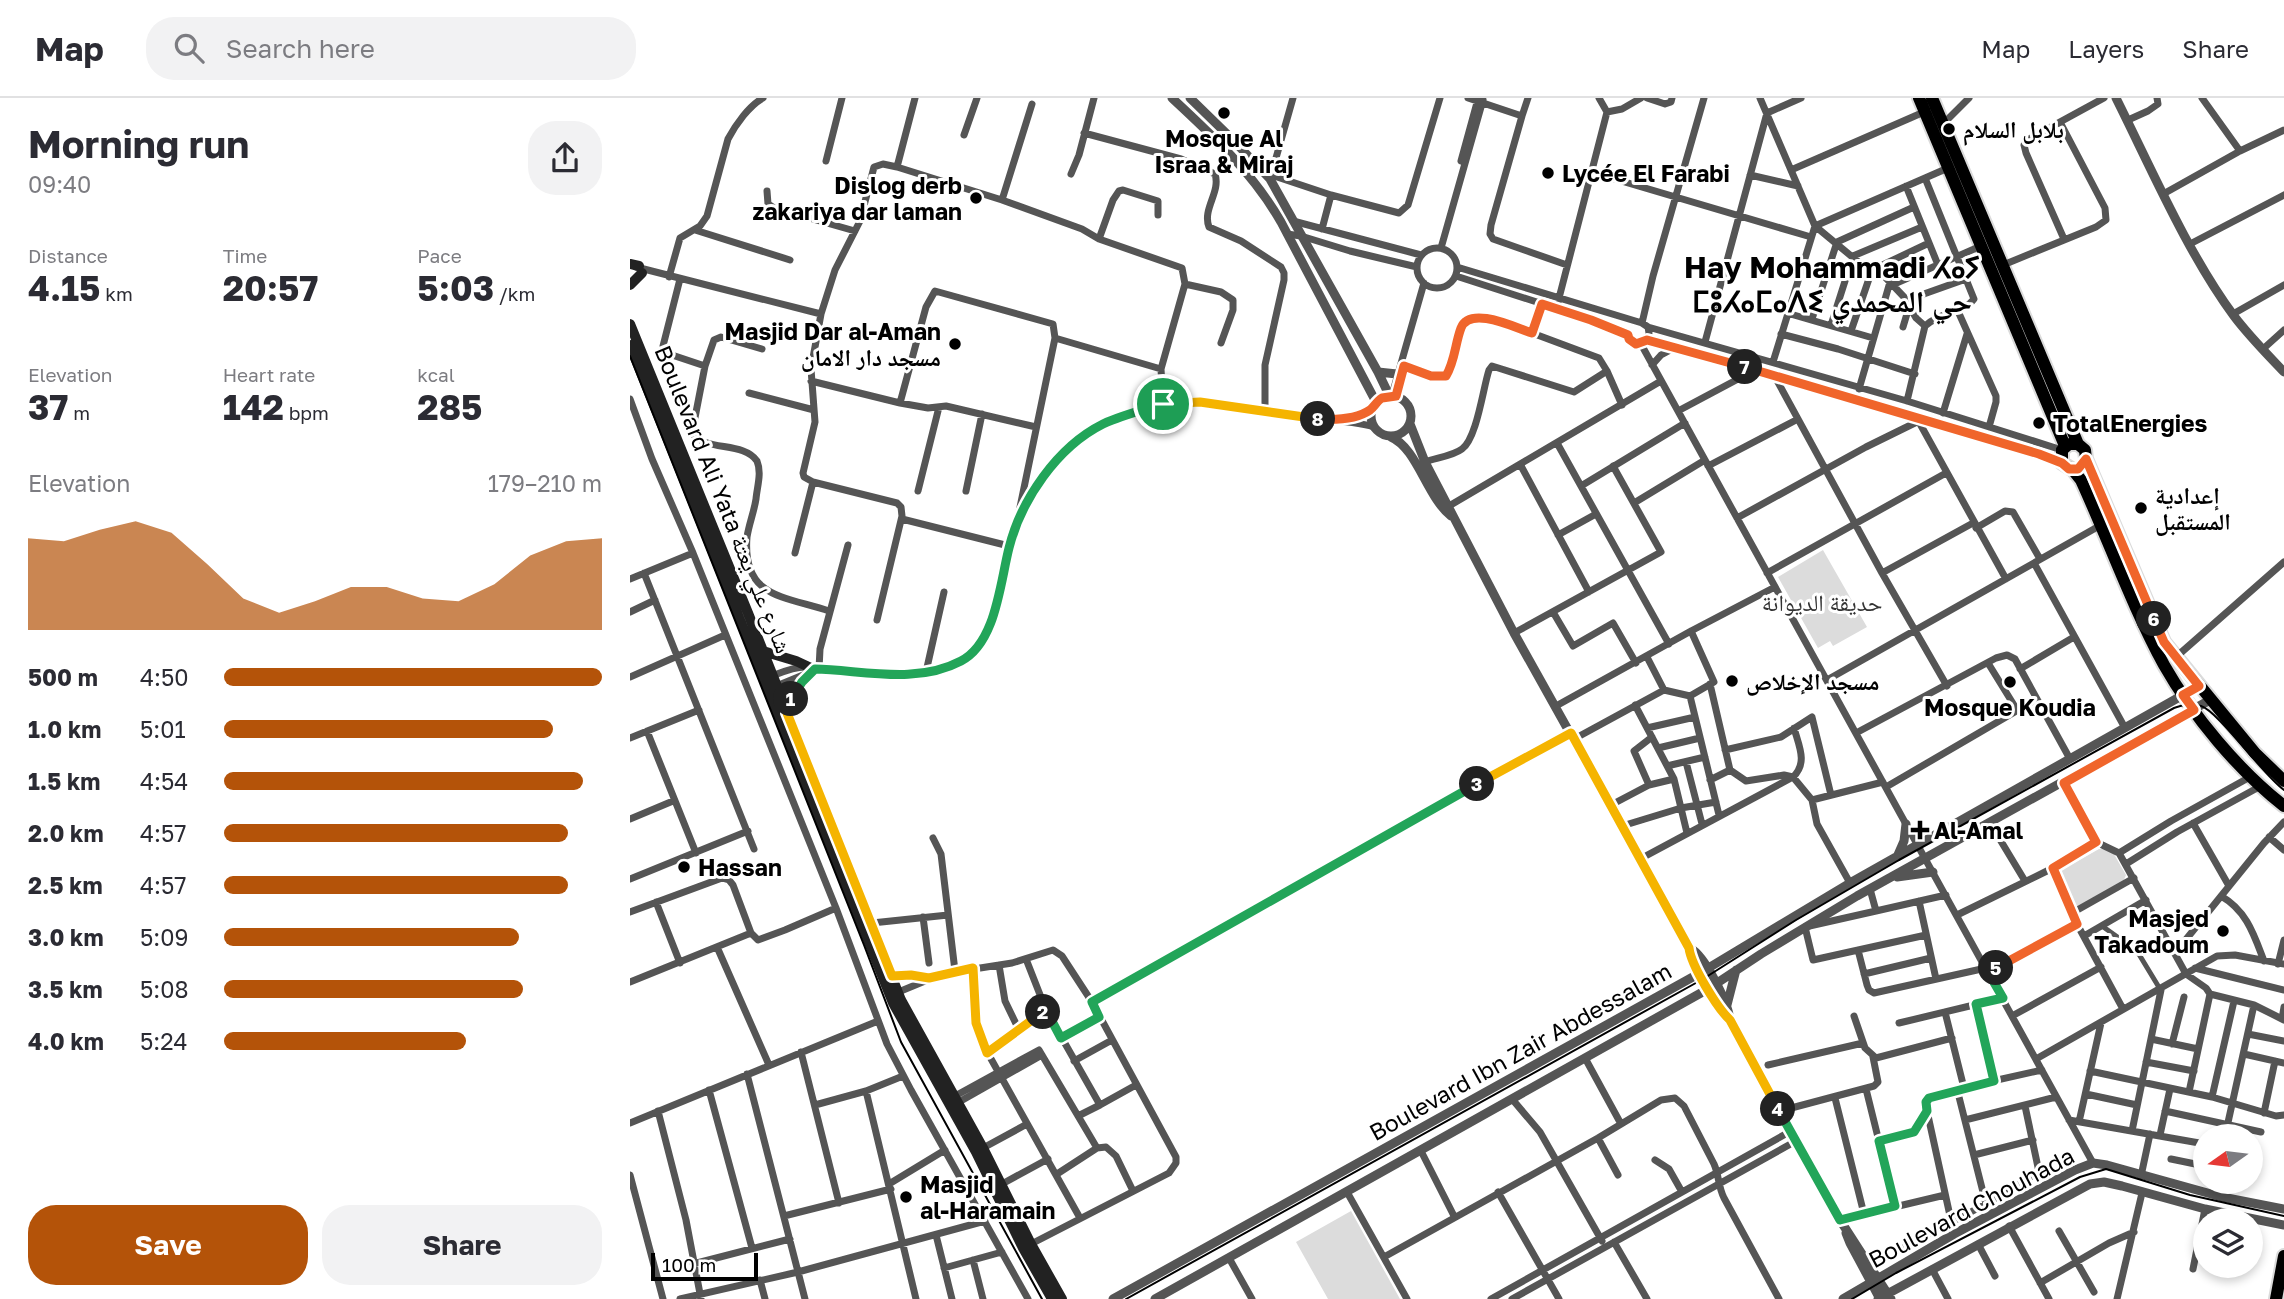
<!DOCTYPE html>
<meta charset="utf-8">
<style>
:root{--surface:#fff;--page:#f2f2f3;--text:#2b2b33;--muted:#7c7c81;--line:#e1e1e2;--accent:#b45309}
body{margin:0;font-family:"Golos Text","Noto Naskh Arabic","Noto Sans Tifinagh",sans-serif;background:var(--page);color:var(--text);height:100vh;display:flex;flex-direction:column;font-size:26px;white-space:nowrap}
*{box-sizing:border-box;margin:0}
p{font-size:23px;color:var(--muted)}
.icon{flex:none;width:38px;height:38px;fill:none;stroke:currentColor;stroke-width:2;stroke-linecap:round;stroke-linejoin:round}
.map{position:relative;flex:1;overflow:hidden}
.drawer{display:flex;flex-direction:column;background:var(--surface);width:630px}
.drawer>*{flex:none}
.needle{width:46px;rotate:256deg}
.tools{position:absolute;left:1563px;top:1026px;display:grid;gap:14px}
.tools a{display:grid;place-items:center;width:70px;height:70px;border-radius:50%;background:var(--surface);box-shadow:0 4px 10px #0003;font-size:35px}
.scale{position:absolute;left:21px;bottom:18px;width:107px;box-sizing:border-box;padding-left:7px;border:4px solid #000;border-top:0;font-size:19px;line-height:24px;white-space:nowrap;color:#000;-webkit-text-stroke:5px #fff;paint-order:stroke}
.pin{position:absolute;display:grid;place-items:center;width:60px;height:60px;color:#fff;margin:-30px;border:4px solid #fff;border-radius:50%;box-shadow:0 2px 7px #0007}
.km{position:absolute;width:35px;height:35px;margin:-18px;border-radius:50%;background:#222;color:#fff;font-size:19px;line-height:35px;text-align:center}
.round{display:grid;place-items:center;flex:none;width:74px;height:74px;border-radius:28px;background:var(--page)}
.headline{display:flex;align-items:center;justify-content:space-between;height:119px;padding:0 28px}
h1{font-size:38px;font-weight:700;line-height:52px}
.metrics{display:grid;grid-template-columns:repeat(3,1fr);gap:10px;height:119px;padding:7px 28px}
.metrics div{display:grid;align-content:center}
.metrics b{font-size:35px;font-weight:700}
.metrics small{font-size:19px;font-weight:400}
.metrics p{font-size:19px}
.chart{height:196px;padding:14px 28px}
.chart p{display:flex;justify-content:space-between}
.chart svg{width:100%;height:126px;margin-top:7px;fill:var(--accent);opacity:.7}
.primary-button{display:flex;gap:14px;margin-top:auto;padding:14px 28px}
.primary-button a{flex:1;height:80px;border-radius:28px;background:var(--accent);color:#fff;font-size:28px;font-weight:700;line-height:80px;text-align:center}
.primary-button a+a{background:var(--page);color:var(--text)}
ul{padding:0 28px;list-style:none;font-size:23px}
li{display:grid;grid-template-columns:112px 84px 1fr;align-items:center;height:52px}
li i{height:18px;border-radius:9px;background:var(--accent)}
header{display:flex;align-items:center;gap:42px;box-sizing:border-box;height:98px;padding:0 35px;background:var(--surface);border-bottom:2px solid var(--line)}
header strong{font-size:33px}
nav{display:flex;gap:38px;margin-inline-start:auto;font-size:24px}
.search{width:490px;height:63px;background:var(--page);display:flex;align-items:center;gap:18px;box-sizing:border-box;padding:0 24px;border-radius:28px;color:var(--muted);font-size:26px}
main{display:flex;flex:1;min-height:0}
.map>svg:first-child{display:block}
</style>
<header>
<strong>Map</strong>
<div class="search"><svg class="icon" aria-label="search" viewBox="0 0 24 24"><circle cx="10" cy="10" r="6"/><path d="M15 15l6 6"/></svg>Search here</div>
<nav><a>Map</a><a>Layers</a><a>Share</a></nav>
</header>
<main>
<section class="drawer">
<div class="headline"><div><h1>Morning run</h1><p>09:40</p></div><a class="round"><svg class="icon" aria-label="share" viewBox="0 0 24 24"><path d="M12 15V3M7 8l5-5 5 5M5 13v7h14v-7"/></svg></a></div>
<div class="metrics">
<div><p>Distance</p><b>4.15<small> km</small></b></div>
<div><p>Time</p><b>20:57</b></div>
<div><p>Pace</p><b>5:03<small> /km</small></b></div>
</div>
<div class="metrics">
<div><p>Elevation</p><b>37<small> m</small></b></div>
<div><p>Heart rate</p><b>142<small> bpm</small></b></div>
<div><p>kcal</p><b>285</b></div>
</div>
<div class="chart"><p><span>Elevation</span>179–210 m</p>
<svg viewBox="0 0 160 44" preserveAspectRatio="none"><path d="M0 44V12L10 13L20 9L30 6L40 10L50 21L60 33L70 38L80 34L90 29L100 29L110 33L120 34L130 28L140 18L150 13L160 12V44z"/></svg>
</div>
<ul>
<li><b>500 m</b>4:50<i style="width:100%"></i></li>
<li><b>1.0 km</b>5:01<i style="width:87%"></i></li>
<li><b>1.5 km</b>4:54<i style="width:95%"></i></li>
<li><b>2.0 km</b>4:57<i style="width:91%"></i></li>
<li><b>2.5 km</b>4:57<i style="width:91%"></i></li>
<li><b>3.0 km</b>5:09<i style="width:78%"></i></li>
<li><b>3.5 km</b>5:08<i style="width:79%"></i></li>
<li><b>4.0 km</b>5:24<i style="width:64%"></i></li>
</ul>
<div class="primary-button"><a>Save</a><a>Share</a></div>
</section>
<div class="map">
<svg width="1654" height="1201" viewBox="0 0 1654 1201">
<rect width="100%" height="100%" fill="#fff"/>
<path fill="#dcdcdc" d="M1193,452L1237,529L1203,548L1200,543L1188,550L1148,479Z
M1469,751H1481L1496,777L1493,784L1447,809L1428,774Z
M721,1113L770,1201H698L666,1144Z"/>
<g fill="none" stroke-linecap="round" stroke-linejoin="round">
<g stroke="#dbdbdb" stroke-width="16">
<path id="primary" d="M1289,0L1435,348
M1302,0L1448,346L1455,352L1456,361L1534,544L1625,655L1654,683
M1448,346H1439L1432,352V365L1443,372L1451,382C1479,443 1502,508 1534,567C1563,618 1608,672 1654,708
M1646,1201L1654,1158"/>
</g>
<path stroke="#555" stroke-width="5" d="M1472,828L1507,853L1530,891"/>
<path stroke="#555" stroke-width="7" d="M838,0L892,18L861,127L860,136L863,141L937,167
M1017,0L1035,6L1041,4L1042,0
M1130,0L1185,128L1232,167L1255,179L1274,199L1286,220L1295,228
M1572,0L1610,53
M977,14L992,11L1011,0
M892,18L898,0
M1498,22L1518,13L1528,6L1527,0
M1313,26L1339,0
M454,35L551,61L585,76C591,94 572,111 579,129L611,143L651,169L654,175V182L635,267V315
M334,37L347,0
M196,63L212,0
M831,63L848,1
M267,69L285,0
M1161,72L1294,14
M961,74L1181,139
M441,76L449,57L464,0
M641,77L701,97
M1120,77L1168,88
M640,81L663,0
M1276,88L1308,167
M137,93L138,106L144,110L225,133
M1535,95L1610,53L1654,32
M372,102L402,6
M663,123L791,157
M692,131L701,97L769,115L778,107L810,0
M65,132L160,162
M657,136L671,138L720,153L787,169
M469,141L483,102L489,93L493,92L528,103V117
M1434,141L1396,55L1394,47L1399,41L1474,0
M1560,146L1654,97
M787 170a20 20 0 1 1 40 0a20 20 0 1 1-40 0Z
M811,150L853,2
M1373,167L1466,129L1476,122L1475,110L1430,24
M6,169L191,216
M827,169L1012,225L1018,229L1277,303L1432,352
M826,178L947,217L997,237L999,241L1006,246L1017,242L1019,235L1018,229
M39,179L50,140L70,128L77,118L98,41C106,26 119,8 133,0
M50,181L33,248L36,255L75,268
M555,186L591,194L603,202V212L591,245
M1262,187L1351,148
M1277,202L1336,181
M928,204L977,14L969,0
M912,207L902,235L969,260L977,273L992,307
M1327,211L1366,298V304L1359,329
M1157,215L1243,240
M1603,216L1654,187
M1182,221L1207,144L1284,109
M1012,225L1023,178L1074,0
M1201,227L1223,158L1292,129
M1273,229L1279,209
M1221,233L1242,172L1299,145
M1151,236L1208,251L1285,276
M425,240L531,271
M1017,242L1293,321L1409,356L1432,365
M1075,244L1137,15L1171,0
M1011,246L1463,1065
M132,251L91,239L84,242L75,268L62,335C76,354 113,343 127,363C132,375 127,389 126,401C124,414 119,426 117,439C112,500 154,498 199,513
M1633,251L1654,232
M1143,264L1185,128L1318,70
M1022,267L1031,257L1046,249
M774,268L801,278H816L822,264L831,229C847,208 882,229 902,235
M1144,277L1252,475L1317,588
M181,283L270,305L298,310L316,308L406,329
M1229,291L1260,184
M119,295L184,312
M762,297L794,185
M0,301L22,361L63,455L206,810L257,946L281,992L398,1201
M1277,303L1295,228C1309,214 1334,215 1344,201L1295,80
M270,305L296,209L305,193L423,226L425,240L389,414
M1048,313L1125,272
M1313,315L1337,236
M709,321L742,311
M1289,324L1376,481
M927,345L1039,546
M795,364C805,360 823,358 832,351C847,340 853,290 859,272L862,268L944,294L977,273
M890,366L959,494
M1078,368L1168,321
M951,388L1055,325
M288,393L309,309
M336,393L352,316
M1004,405L1075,362
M819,408L1031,283
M1107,420L1236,349L1293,321
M272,421L379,448
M1346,430L1375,413L1383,414L1410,461
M928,437L966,416
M165,455L183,384
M1404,465L1495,630
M14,475L124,751
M1137,475L1316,375
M1252,475L1343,425
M0,481L63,455
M0,514L25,502
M923,514L943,548L983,525L1006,565
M247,522L272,418L271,409L267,405L183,384L174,379L173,375L185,324L181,271L191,216L205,172L230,123L244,69L253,66L267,69L372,102L452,131L469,141L552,170L555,186L531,271L533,306
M884,535L1031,454L983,368
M1546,559L1654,464
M1358,565L1387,612
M189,571L190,551L218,447
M1390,571L1444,539
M296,574L314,494
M0,579L95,537
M139,579C150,575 163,569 175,569C229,570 292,591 341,557C366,540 372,478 379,449C400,370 472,306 555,304C590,304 625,314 660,319C688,323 717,321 744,329
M1197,582L1471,427
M1080,586L1100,672L1116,683L1154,677L1163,679C1178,665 1169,648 1164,630
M144,589L178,575
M1034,592L1060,598L1089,717
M1060,598L1084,584L1061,533
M1005,607L1044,681L1057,735
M926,608L1061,533L1145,489
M1017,630L1065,619
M17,633L66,755
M1226,635L1366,560L1377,557L1385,561L1440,661
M0,640L69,612
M944,641L1034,592L1017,559
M1028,650L1070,640
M1095,652L1151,639L1182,619L1201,697
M1056,664L1072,726
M1037,668L1075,659
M1080,682L1100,672
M1434,685L1466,744L1489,755L1556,876L1576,890L1580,896L1559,994
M1019,687L1004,653L1022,639
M1256,689L1407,601
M1182,702L1253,684
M981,707L1019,687L1044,681
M0,721L43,703
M1360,725L1395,783
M1563,725L1599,788
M992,728L1051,710L1086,704
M1639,739L1654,752
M303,740L311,756L325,873
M1489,755L1541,723L1620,679
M1010,761L1163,679L1182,702L1187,726L1220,785
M1496,766L1547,734L1629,689
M1423,770L1447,826L1493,911
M0,781L118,733
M1240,791L1246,813L1316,797
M1591,798C1617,813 1624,837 1634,863
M1289,803L1306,881
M26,804L50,865
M1246,813L1175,829L1183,862L1296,837
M0,814L92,780L99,782L103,787L121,835L128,842L155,832L206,810
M1442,815L1504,780
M1327,817L1423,770L1466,744
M293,819L299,865
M242,825L318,817
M1454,838L1516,802
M87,849L139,967
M1228,852L1237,887L1239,892L1244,895L1356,870
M1545,855L1634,745L1654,724
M396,861L416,912L470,1007L506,987
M1648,866L1654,842
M369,867L375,903L389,932
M343,870L346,924L351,943L450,1120
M1565,870L1654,892
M1358,874L1447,826
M1234,876L1301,860
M258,880L271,876L298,880
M0,884L121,835
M266,895L312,876L382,865L423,852L432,858L462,904L568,842L941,635
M1580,896L1624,907L1654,922
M1346,906L1364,983
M1315,914L1334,990
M1224,918L1235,950L1246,960L1322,940
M1382,918L1471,869
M1652,921L1654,909
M1269,925L1373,900
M1618,936L1654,943
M431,940L469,919
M1521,941L1568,951
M1542,946L1554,899
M171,954L209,1105
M357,955L386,935L399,922L416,912
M1614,956L1654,965
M955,960L991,1026
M1406,961L1587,858L1605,857L1654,866
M444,963L482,942
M1516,964L1564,973
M1138,967L1233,945
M1460,973L1582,999L1646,1018L1654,1017
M117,976L175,1201
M1236,991L1265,1108
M1327,991L1356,1106
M79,992L122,1150
M236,993L286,1201
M1456,996L1507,1007
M325,998L409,952L467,1050
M1582,999L1604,903
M1205,1000L1234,1116
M882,1001L910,1034L972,1143
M329,1004L412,957
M185,1007L236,993L273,978
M28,1013L56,1122L71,1201
M1150,1013L1244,988L1248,984L1243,959
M1535,1013L1631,1034
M1634,1015L1645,963
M448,1018L470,1007
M1335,1022L1426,999
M1439,1022L1575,1046
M1449,1024L1471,925
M0,1025L248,923
M1502,1033L1531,892
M1530,1037L1540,991
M1595,1038L1624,907
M968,1040L988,1077
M1249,1043L1284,1034L1297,1013
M353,1050L397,1026
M791,1053L824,1118
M1344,1057L1403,1042
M1541,1061L1575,1068
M1025,1062L1039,1071L1052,1094
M427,1076L467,1050L476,1049L486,1058L503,1093
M0,1077L33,1201
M1511,1078L1520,1036
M259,1086L315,1052
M372,1086L418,1061
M717,1094L777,1201
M868,1094L929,1201
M1592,1099L1595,1083
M154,1118L261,1091
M1210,1122L1315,1097
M1379,1128L1419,1201
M1429,1133L1464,1194
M1324,1136L1297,1013V1002L1327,991L1412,972
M306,1137L322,1201
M984,1144L1017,1201
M401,1146L539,1075L546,1065V1059L462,904
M1348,1146L1365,1178
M1274,1149L1356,1106L1409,1074L1395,1008
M754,1159L968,1040L1031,1002L1045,1000L1054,1008L1084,1066C1089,1077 1088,1088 1094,1100L1149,1201
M599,1160L622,1201
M343,1162L353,1201
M63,1166L160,1141
M314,1170L372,1154
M1302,1171L1318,1201
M1563,1171L1575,1111
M130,1182L135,1201
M1410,1185L1479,1145L1504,1134
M50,1201L168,1174L355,1123
M861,1201L1161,1033
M882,1201L1166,1043
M1487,1201L1512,1095"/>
<path stroke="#555" stroke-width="9" d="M542,0C583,38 623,75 651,124L746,304
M560,0L602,41L640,81L748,274L759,297
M1486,0C1521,70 1558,156 1604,218C1619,238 1637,256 1654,274
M748,274L767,276
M741 318a20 20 0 1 1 40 0a20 20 0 1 1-40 0Z
M780,326L795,364L884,535L1060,850C1061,867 1087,911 1100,922L1210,1122L1261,1201
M761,339C787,350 797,399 821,418
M1267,759L1274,743L1276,726
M1267,779L1303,774
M1060,850C1075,858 1098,904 1100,922
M1097,907L1106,872
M1216,1135L1220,1145L1250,1201
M483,1201L1070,875L1220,785L1569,588
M525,1201L1078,891L1131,856L1227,798L1580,602
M1213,1201L1324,1136L1445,1072L1463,1065L1477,1067L1592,1099L1654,1111
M1248,1201L1460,1086L1474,1084L1492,1088L1575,1111L1654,1127"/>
<path stroke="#222" stroke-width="10" d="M0,166L9,168
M0,187L12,175
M0,226L118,515L271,902L353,1050L401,1146L432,1201
M0,247L263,905L346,1054L393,1150L422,1201
M133,553L166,563L181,570
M157,615L162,598L181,573"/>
<use href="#primary" stroke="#000" stroke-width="12"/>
<path stroke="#000" stroke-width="2" d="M0,258L234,847L271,944L412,1201
M496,1201L1073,881L1166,822L1269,762L1544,610C1553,607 1561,605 1571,608C1588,613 1632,676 1654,692
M1222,1201L1266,1175L1450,1079L1476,1071L1560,1097L1654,1118"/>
</g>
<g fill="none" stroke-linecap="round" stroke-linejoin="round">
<g stroke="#fff" stroke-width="14">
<path id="split-1" d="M161,601L172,584L185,571C232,572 286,587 331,563C366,545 370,485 379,450C391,402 427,349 473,326C492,317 513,312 533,306"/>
</g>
<g stroke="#fff" stroke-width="14">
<path id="split-2" d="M161,601L157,615L262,878L281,877L299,880L343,870L346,925L357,955L413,914"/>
</g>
<g stroke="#fff" stroke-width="14">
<path id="split-3" d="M413,914L416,912L431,940L469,919L462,904L847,686"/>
</g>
<g stroke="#fff" stroke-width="14">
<path id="split-4" d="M847,686L941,635L1059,850C1061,867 1087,910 1100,922L1148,1011"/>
</g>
<g stroke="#fff" stroke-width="14">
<path id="split-5" d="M1148,1011L1210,1122L1265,1108L1249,1043L1284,1034L1297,1013L1296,1004L1299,1000L1364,983L1346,906L1373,900L1358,874L1366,870"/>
</g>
<g stroke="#fff" stroke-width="14">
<path id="split-6" d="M1366,870L1447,826L1423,770L1466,744L1434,685L1564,612L1553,597L1569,588L1534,544L1524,521"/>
</g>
<g stroke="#fff" stroke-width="14">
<path id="split-7" d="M1115,269L1409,356L1432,365L1439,371H1448L1456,361L1524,521"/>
</g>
<g stroke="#fff" stroke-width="14">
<path id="split-8" d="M688,321C704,322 727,321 740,312C744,309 747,303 752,300L766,298L774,268L801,278H816C825,263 825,246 831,230C840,207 886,230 902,235L912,206L961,222L998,237L999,241L1006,246L1017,242L1115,269"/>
</g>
<g stroke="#fff" stroke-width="14">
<path id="split-9" d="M533,306L570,304L688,321"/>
</g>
<use href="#split-1" stroke="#22a559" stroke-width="9"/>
<use href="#split-2" stroke="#f5b400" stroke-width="9"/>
<use href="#split-3" stroke="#22a559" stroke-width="9"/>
<use href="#split-4" stroke="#f5b400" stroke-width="9"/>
<use href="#split-5" stroke="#22a559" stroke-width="9"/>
<use href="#split-6" stroke="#f0652b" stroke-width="9"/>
<use href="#split-7" stroke="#f0652b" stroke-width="9"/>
<use href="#split-8" stroke="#f0652b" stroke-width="9"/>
<use href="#split-9" stroke="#f5b400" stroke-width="9"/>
</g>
<g fill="#000" stroke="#fff" stroke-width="2.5">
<circle cx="594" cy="15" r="7"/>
<circle cx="1319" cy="31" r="7"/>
<circle cx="918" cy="75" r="7"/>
<circle cx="346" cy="100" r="7"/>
<circle cx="325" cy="246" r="7"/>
<circle cx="1409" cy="325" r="7"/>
<circle cx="1511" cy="410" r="7"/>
<circle cx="1102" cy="583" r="7"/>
<circle cx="1380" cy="584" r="7"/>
<path d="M1286.5 721.5h7v7h7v7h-7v7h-7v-7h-7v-7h7z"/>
<circle cx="54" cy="769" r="7"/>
<circle cx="1593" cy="833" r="7"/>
<circle cx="276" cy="1099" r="7"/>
</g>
<g text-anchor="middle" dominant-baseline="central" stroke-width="6" stroke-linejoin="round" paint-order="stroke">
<g font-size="23" font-weight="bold" fill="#000" stroke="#fff" text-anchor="start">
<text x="1333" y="31">بلابل السلام</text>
<text x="594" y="40" text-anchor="middle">Mosque Al<tspan x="594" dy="26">Israa &amp; Miraj</tspan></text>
<text x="932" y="75">Lycée El Farabi</text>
<text x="332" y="87" text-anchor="end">Dislog derb<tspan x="332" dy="26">zakariya dar laman</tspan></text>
<text x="311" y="233" text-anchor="end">Masjid Dar al-Aman<tspan x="311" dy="26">مسجد دار الامان</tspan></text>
<text x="1423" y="325">TotalEnergies</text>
<text x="1525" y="397">إعدادية<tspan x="1525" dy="26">المستقبل</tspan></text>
<text x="1116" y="583">مسجد الإخلاص</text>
<text x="1380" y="609" text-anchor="middle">Mosque Koudia</text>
<text x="1304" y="732">Al-Amal</text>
<text x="68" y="769">Hassan</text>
<text x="1579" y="820" text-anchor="end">Masjed<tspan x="1579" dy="26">Takadoum</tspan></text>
<text x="290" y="1086">Masjid<tspan x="290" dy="26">al-Haramain</tspan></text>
</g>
<g font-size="23" fill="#000" stroke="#fff">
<text transform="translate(94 401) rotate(68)">Boulevard Ali Yata شارع علي يعتة</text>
<text transform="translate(890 953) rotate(-29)">Boulevard Ibn Zair Abdessalam</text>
<text transform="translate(1341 1109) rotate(-28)">Boulevard Chouhada</text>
</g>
<g font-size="23" fill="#333" stroke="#fff">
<text x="1192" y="504">حديقة الديوانة</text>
</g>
<g font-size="30" font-weight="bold" fill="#000" stroke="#fff">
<text x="1202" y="169">Hay Mohammadi ⵃⴰⵢ<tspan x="1202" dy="34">ⵎⵓⵃⴰⵎⴰⴷⵉ حي المحمدي</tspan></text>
</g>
</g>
</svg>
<div class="tools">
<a><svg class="needle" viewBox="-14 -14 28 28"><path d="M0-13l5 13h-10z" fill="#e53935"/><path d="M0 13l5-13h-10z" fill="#7c7c81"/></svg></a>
<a><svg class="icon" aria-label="layers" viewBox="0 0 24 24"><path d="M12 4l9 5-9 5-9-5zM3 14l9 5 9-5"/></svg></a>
</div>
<div class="scale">100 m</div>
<div class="pin" style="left:533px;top:306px;background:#1e9e55"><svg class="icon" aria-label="arrive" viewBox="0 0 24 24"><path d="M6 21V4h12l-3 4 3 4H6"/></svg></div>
<b class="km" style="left:161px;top:601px">1</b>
<b class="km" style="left:413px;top:914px">2</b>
<b class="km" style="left:847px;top:686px">3</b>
<b class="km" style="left:1148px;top:1011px">4</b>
<b class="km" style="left:1366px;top:870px">5</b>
<b class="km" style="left:1524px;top:521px">6</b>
<b class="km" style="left:1115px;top:269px">7</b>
<b class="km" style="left:688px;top:321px">8</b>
</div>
</main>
